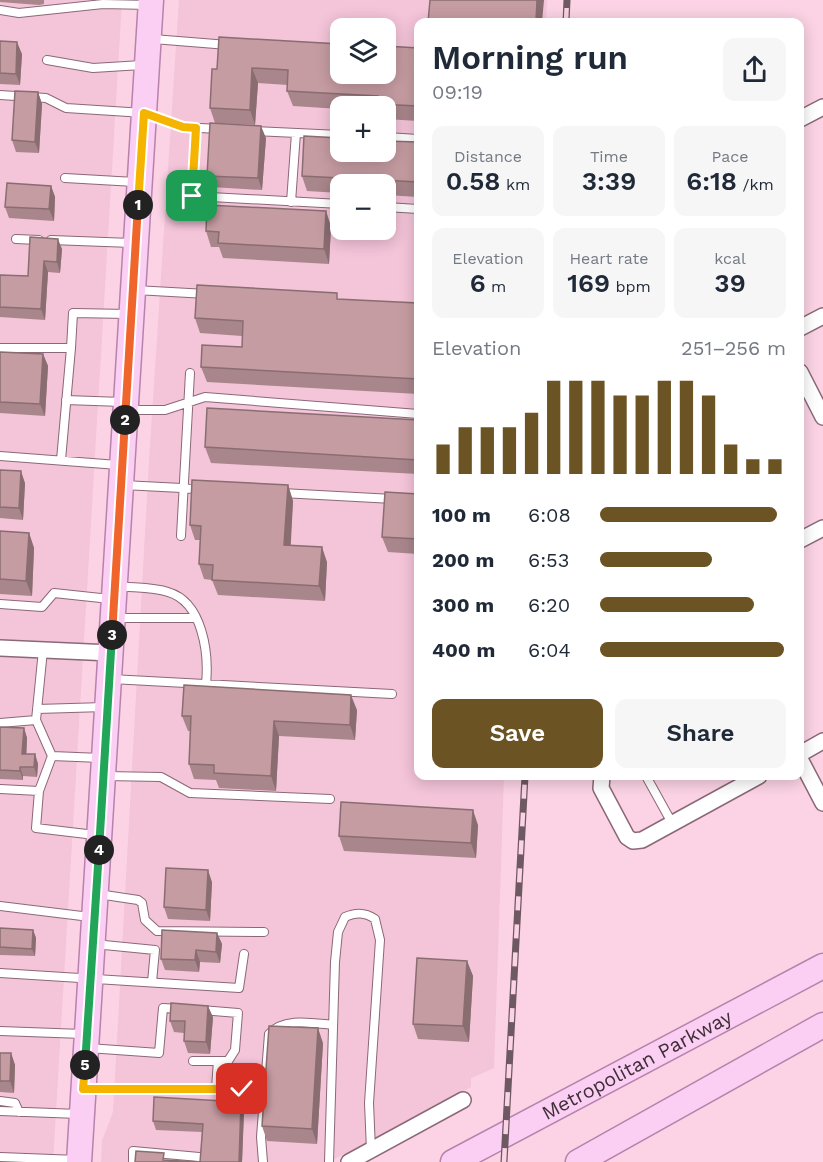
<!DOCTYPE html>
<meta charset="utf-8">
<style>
:root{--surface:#fff;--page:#f6f6f7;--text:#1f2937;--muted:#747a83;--accent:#6b5323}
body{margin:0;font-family:"Work Sans",sans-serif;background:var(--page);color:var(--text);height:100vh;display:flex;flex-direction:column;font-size:22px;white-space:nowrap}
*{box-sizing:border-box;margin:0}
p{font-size:20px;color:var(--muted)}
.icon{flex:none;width:33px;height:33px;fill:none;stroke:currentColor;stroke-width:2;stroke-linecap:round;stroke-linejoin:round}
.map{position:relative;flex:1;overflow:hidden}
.panel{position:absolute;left:414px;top:18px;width:390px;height:762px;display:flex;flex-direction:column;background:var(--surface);border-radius:12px;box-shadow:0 3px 15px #0003}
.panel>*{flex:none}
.buttons{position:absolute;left:330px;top:18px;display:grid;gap:12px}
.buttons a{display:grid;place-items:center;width:66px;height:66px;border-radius:12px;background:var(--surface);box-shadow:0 3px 15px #0003;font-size:30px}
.pin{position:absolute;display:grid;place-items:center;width:51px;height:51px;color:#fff;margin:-26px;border-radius:12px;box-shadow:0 3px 9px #0006}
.km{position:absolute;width:30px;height:30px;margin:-15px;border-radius:50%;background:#222;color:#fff;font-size:16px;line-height:30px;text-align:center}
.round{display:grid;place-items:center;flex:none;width:63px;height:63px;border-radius:12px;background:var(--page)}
.head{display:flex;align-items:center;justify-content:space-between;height:102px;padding:0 18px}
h1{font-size:33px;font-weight:600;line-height:45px}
.stats{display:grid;grid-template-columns:repeat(3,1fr);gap:9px;height:102px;padding:6px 18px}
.stats div{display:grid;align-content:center;border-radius:12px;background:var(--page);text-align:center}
.stats b{font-size:26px;font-weight:600}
.stats small{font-size:16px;font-weight:400}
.stats p{font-size:16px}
.chart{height:168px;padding:12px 18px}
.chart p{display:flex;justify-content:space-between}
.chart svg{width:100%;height:108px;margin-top:6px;stroke:var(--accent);stroke-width:6}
.cta{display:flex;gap:12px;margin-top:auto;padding:12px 18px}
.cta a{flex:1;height:69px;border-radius:12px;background:var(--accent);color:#fff;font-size:24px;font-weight:600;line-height:69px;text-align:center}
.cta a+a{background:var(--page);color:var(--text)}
ul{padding:0 18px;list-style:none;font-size:20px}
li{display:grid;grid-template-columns:96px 72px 1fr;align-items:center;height:45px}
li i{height:15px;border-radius:8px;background:var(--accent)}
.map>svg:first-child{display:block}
</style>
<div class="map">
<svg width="823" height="1162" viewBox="0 0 823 1162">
<rect width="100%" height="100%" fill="#fbd3e4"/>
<path fill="#f4c4d9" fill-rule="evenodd" d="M0,0H122L53,1162H0Z
M179,0H547L546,22H418V776H504L494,1068L471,1078V1087L329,1162H101L102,1141L113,1112L149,461ZM340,28H386V74H340ZM340,106H386V152H340ZM340,184H386V230H340Z"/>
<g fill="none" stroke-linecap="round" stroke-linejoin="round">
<g stroke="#8b6877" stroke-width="10">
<path id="lane" d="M0,10L19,13L103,4L149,5
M153,39L228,45
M47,60L93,68L142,65
M0,95L46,98L66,108L144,113L183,127L218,129
M196,128L192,196L340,204
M254,131L340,135
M386,137L418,139
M65,178L135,182
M291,202L296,133
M386,207L418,209
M16,239L39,240
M51,240L132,243
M135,290L207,294
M0,348H71L73,313L128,314
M66,400L122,402
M128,410H165L205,397L418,414
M0,456L118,465
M61,460L71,348
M123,485L201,489
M282,493L393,499
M181,536L190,373
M117,586C133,588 153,587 168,592C203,602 209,654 206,684
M0,604L42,607L54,593L110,599
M115,618H195
M111,679L392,694
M37,709L105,707
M0,723L36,720
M52,756L101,758
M105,776L161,777L190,793L330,799
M646,776L672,823
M0,789L39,791L36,828L95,835
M39,791L52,756L36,720L43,650
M98,894L138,900L142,903L145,920L157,931L264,932
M0,906L90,917
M94,944L155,950L152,982
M0,973L239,988L244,954
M0,1031L83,1034
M88,1048L159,1053L163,1008L180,1009
M193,1061H228L235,1050L238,1013L201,1010
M216,1088L218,1061
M88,1089H242
M0,1101L15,1103L19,1112
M0,1111L79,1114
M0,1157L78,1160
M133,1162V1151L199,1157
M263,1162L261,1137L269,1034C284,1017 312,1023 333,1025
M329,1162L335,962L338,932L345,917C356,912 365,912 375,919L380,940L369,1103L371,1150"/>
</g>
<g stroke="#8b6877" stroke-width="18">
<path id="street" d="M800,119L823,107
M800,328L823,316
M800,372L823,417
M800,540L823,528
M0,648L111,653
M800,754L823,741
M800,759L823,803
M602,776L601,788L627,837L633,841L642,840L759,776
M349,1162L463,1100"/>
</g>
<g stroke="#b782ac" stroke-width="27">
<g id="primary">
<path d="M79,1162L151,0"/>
<path id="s1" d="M453,1162L823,966"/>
<path d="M578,1162L823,1025"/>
</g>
</g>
<use href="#lane" stroke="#fff" stroke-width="8"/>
<use href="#street" stroke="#fff" stroke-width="15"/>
<use href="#primary" stroke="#fbcff4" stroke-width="24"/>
<g stroke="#6e5861" stroke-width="7">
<path id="rail" d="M566,22L567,0
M504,1162L525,776"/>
</g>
<use href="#rail" stroke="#fbd3e4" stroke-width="4.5" stroke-dasharray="14" stroke-linecap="butt"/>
</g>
<path fill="#a9868b" d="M0,0H44V4L39,5L0,2Z
M0,41L22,54L20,85L0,84Z
M418,48V121L386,119V106H340V109L293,106L287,91L288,85L258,83L255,125L215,123L210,108L217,69Z
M38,92L42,104L39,153L16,152L12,140Z
M266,138L262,190L211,187L207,176Z
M418,142V197L386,195V184H340V193L307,191L302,176Z
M51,186L55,197L54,221L9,218L5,207Z
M326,211L331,227L329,264L223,258L219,247H211L206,231Z
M30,237L62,249L60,273L48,272L45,320L0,317V275L28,276Z
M339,299L418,303V394L207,382L201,367L242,347V336L200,333L195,318Z
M0,352L43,354L48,366L45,416L0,413Z
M418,420V474L211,463L205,447Z
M0,470L25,483L23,520L0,518Z
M288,485L293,501L290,545L327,562L325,601L218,595L212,580L204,579L199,564L200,540H195L190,525Z
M418,494V554L388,552L382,537Z
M0,531L29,533L34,548L32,596L0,594Z
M357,710L355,740L279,736L276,791L219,788L216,780L194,779L189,764L191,731H188L182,716Z
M0,727L24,728L27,738L26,754H35L38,764L37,777L23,776V780L0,779Z
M478,825L476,858L344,851L339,836Z
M212,882L210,921L168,919L164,907Z
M0,928L33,930L36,938L35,956L0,955Z
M217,933L222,944L220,963L200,962L199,972L165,970L161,959Z
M467,961L473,976L469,1042L418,1039L413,1024Z
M213,1017L210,1054L188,1053L184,1041V1033L174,1032L170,1021Z
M323,1043L317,1144L267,1141L262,1126Z
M0,1053H11L15,1065L14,1093L0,1092Z
M241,1102L244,1111L242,1162H135L166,1160L200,1162L202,1132L156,1130L153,1121Z"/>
<path fill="#8a6d71" d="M537,0H544L542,22H536Z
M17,42L22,54L20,85L16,74Z
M252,68L258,83L255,125L250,110Z
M38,92L42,104L39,153L35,142Z
M261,126L266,138L262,190L258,178Z
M51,186L55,197L54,221L49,209Z
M326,211L331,227L329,264L324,249Z
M58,239L62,249L60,273L57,262Z
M44,261L48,272L45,320L41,309Z
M43,354L48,366L45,416L40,404Z
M21,471L25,483L23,520L19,508Z
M288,485L293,501L290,560L284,545Z
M29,533L34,548L32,596L26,581Z
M322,547L327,562L325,601L319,586Z
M351,695L357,710L355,740L350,725Z
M274,721L279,736L276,791L271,776Z
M24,728L27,738L26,764L22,754Z
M35,754L38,764L37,777L34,767Z
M20,767L23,776V780L20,771Z
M473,810L478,825L476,858L471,843Z
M208,870L212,882L210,921L206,910Z
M33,930L36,938L35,956L32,949Z
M217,933L222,944L220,963L216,952Z
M196,950L200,962L199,972L195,960Z
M467,961L473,976L469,1042L463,1026Z
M208,1006L213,1017L210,1054L206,1042Z
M318,1028L323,1043L317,1144L312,1129Z
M11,1053L15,1065L14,1093L10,1081Z
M241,1102L244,1111L242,1162H239Z"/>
<path fill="#c59ca2" stroke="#8a6d71" stroke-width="1.5" d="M430,0H537L536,22H428Z
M219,37L340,44V74H386V46L418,48V106L377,104L378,96L287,91L288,70L252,68L250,110L210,108L212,69H217Z
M0,41L17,42L16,74L0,73Z
M15,91L38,92L35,142L12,140Z
M210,123L261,126L258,178L207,176Z
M304,136L340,138V152H386V141L418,142V182L302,176Z
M7,183L51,186L49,209L5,207Z
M207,205L326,211L324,249L218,243L219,232L206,231Z
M30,237L58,239L57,262L44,261L41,309L0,307V275L28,276Z
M197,285L337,293V299L418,303V379L201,367L202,345L242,347L243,321L195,318Z
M0,352L43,354L40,404L0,402Z
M207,408L418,420V460L205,447Z
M0,470L21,471L19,508L0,507Z
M192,480L288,485L284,545L322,547L319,586L212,580L213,565L199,564L201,526L190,525Z
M385,492L418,494V539L382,537Z
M0,531L29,533L26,581L0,579Z
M184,685L351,695L350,725L274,721L271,776L214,773V765L189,764L191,716H182Z
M0,727L24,728L22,754H35L34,767H20V771L0,770Z
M341,802L473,810L471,843L339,836Z
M166,868L208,870L206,910L164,907Z
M0,928L33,930L32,949L0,947Z
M162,930L217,933L216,952L196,950L195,960L161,959Z
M417,958L467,961L463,1026L413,1024Z
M171,1003L208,1006L206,1042L184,1041L185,1021H170Z
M269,1026L318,1028L312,1129L262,1126Z
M0,1053H11L10,1081H0Z
M154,1097L241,1102L239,1162H135L136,1151L164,1153L163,1160L200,1162L203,1124L153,1121Z"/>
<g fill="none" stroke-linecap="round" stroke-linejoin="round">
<g stroke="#fff" stroke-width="12">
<path id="split-1" d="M138,205L144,113L183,127L196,128L192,196"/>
</g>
<g stroke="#fff" stroke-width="12">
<path id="split-2" d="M125,420L138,205"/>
</g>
<g stroke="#fff" stroke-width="12">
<path id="split-3" d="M112,635L125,420"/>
</g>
<g stroke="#fff" stroke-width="12">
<path id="split-4" d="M99,850L112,635"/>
</g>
<g stroke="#fff" stroke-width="12">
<path id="split-5" d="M85,1065L99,850"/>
</g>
<g stroke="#fff" stroke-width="12">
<path id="split-6" d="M85,1065L83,1089H242"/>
</g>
<use href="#split-1" stroke="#f5b400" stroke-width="8"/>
<use href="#split-2" stroke="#f0652b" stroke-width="8"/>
<use href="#split-3" stroke="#f0652b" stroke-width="8"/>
<use href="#split-4" stroke="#22a559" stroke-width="8"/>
<use href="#split-5" stroke="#22a559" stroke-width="8"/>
<use href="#split-6" stroke="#f5b400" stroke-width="8"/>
</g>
<g text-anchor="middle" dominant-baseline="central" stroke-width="4.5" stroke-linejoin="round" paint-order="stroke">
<g font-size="20" fill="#3e2e35" stroke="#fbd3e4">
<text stroke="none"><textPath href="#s1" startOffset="208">Metropolitan Parkway</textPath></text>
</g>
</g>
</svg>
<div class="buttons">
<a><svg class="icon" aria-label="layers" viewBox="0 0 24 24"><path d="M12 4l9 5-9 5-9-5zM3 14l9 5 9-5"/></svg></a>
<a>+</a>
<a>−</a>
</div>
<div class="pin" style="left:192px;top:196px;background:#1e9e55"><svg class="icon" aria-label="arrive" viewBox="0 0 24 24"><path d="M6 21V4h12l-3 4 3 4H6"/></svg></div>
<div class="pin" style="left:242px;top:1089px;background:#d93025"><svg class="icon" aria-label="check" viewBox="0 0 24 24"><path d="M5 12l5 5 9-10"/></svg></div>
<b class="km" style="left:138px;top:205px">1</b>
<b class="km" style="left:125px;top:420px">2</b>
<b class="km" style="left:112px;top:635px">3</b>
<b class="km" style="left:99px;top:850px">4</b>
<b class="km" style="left:85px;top:1065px">5</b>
<section class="panel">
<div class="head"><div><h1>Morning run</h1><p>09:19</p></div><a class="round"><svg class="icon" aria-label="share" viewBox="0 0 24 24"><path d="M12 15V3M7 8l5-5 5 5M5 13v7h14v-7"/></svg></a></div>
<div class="stats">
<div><p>Distance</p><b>0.58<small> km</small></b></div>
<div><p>Time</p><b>3:39</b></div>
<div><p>Pace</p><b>6:18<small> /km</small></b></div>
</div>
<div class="stats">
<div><p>Elevation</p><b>6<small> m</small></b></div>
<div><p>Heart rate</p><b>169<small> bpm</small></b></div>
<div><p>kcal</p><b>39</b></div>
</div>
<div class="chart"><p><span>Elevation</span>251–256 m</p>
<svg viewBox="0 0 160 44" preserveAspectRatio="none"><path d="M5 44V32M15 44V25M25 44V25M35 44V25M45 44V19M55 44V6M65 44V6M75 44V6M85 44V12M95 44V12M105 44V6M115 44V6M125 44V12M135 44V32M145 44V38M155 44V38"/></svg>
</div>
<ul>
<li><b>100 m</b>6:08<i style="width:95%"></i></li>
<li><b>200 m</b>6:53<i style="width:60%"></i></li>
<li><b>300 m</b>6:20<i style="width:83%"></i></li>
<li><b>400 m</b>6:04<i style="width:99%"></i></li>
</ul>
<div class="cta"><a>Save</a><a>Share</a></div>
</section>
</div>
